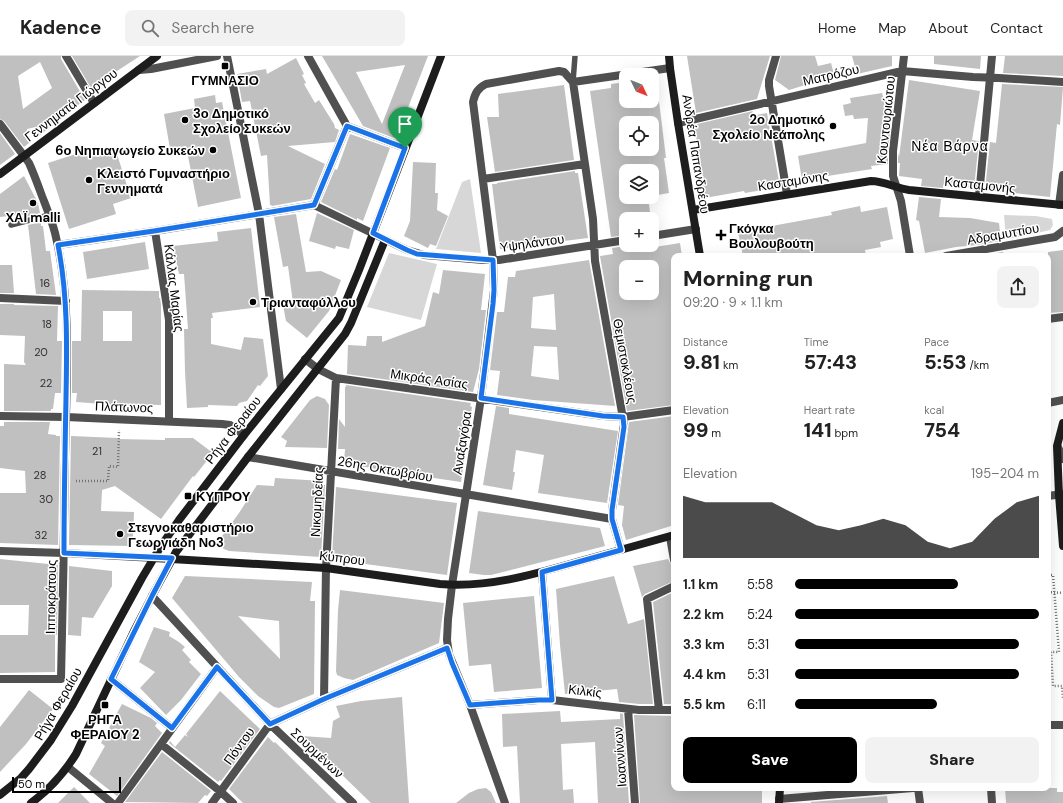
<!DOCTYPE html>
<meta charset="utf-8">
<style>
:root{--surface:#fff;--page:#f2f2f2;--text:#222;--muted:#767676;--line:#e0e0e0;--accent:#000}
body{margin:0;font-family:"DM Sans",sans-serif;background:var(--page);color:var(--text);height:100vh;display:flex;flex-direction:column;font-size:15px;white-space:nowrap}
*{box-sizing:border-box;margin:0}
p{font-size:13px;color:var(--muted)}
.icon{flex:none;width:22px;height:22px;fill:none;stroke:currentColor;stroke-width:2;stroke-linecap:round;stroke-linejoin:round}
.map{position:relative;flex:1;overflow:hidden}
.panel{position:absolute;left:671px;top:197px;width:380px;height:538px;display:flex;flex-direction:column;background:var(--surface);border-radius:8px;box-shadow:0 4px 16px #0002}
.panel>*{flex:none}
.needle{width:26px;rotate:133deg}
.fabs{position:absolute;left:619px;top:12px;display:grid;gap:8px}
.fabs a{display:grid;place-items:center;width:40px;height:40px;border-radius:8px;background:var(--surface);box-shadow:0 4px 16px #0002;font-size:20px}
.scale{position:absolute;left:12px;bottom:10px;width:109px;box-sizing:border-box;padding-left:4px;border:2px solid #000;border-top:0;font-size:11px;line-height:14px;white-space:nowrap;color:#000;-webkit-text-stroke:3px #fff;paint-order:stroke}
.pin{position:absolute;display:grid;place-items:center;width:34px;height:34px;color:#fff;margin:-41px -17px;border-radius:50% 50% 50% 0;rotate:-45deg;box-shadow:0 0 4px #0007}
.pin .icon{rotate:45deg}
.round{display:grid;place-items:center;flex:none;width:42px;height:42px;border-radius:8px;background:var(--page)}
.head{display:flex;align-items:center;justify-content:space-between;height:68px;padding:0 12px}
h1{font-size:22px;font-weight:800;line-height:30px}
.figures{display:grid;grid-template-columns:repeat(3,1fr);gap:6px;height:68px;padding:4px 12px}
.figures div{display:grid;align-content:center}
.figures b{font-size:20px;font-weight:800}
.figures small{font-size:11px;font-weight:400}
.figures p{font-size:11px}
.chart{height:112px;padding:8px 12px}
.chart p{display:flex;justify-content:space-between}
.chart svg{width:100%;height:72px;margin-top:4px;fill:var(--accent);opacity:.7}
.action{display:flex;gap:8px;margin-top:auto;padding:8px 12px}
.action a{flex:1;height:46px;border-radius:8px;background:var(--accent);color:#fff;font-size:16px;font-weight:800;line-height:46px;text-align:center}
.action a+a{background:var(--page);color:var(--text)}
ul{padding:0 12px;list-style:none;font-size:13px}
li{display:grid;grid-template-columns:64px 48px 1fr;align-items:center;height:30px}
li i{height:10px;border-radius:5px;background:var(--accent)}
header{display:flex;align-items:center;gap:24px;box-sizing:border-box;height:56px;padding:0 20px;background:var(--surface);border-bottom:1px solid var(--line)}
header strong{font-size:19px}
nav{display:flex;gap:22px;margin-inline-start:auto;font-size:14px}
.search{width:280px;height:36px;background:var(--page);display:flex;align-items:center;gap:10px;box-sizing:border-box;padding:0 14px;border-radius:8px;color:var(--muted);font-size:15px}
.map>svg:first-child{display:block}
</style>
<header>
<strong>Kadence</strong>
<div class="search"><svg class="icon" aria-label="search" viewBox="0 0 24 24"><circle cx="10" cy="10" r="6"/><path d="M15 15l6 6"/></svg>Search here</div>
<nav><a>Home</a><a>Map</a><a>About</a><a>Contact</a></nav>
</header>
<div class="map">
<svg width="1063" height="747" viewBox="0 0 1063 747">
<rect width="100%" height="100%" fill="#fff"/>
<path fill="#d7d7d7" d="M470,123L481,197L436,193L462,126Z
M1004,159L1036,160L1052,163L1053,169L1050,174L1024,180L1006,183Z
M389,197L437,208L421,264L367,251Z"/>
<path fill="#c0c0c0" fill-rule="evenodd" d="M0,0H61V3L85,44L49,70L50,71L39,80L36,71L27,73L29,87L24,91L4,65L0,63ZM40,6L52,32L23,53L18,20Z
M72,0H140L91,32Z
M322,0H428L397,80H395L394,82L363,70ZM405,9L382,68L356,16Z
M687,0H770L757,43L696,57Z
M781,0H815L818,10L831,7L835,22H833V24L815,28V26L789,34L775,24Z
M852,0H892V10L857,18Z
M934,0H981L980,13L934,8Z
M1005,0H1063V20L1003,17Z
M296,2L304,18L302,19L306,27L304,28L315,47L319,44L334,68L335,72L339,74L335,86L288,90L325,108L311,143L272,150L271,149H270L267,99L261,100L250,45L242,46L237,18L266,13L267,18Z
M909,24L980,35L972,84L979,85L974,132L943,129V132L921,130L922,123L899,120L900,107H898V97L899,101Z
M626,26V45H659L666,102H664L669,137L652,140V115H626V141H648L651,163H626V179L611,181L590,35L611,32V28ZM621,67H652V93H624Z
M1002,28L1063,31L1060,69L1057,68L1050,141L985,134L990,86L996,87Z
M564,29L574,104L495,116L487,61H499L498,38Z
M882,37L891,68L888,94V108L871,110L872,113L802,124L798,100L866,87L868,62L854,63L853,59L845,60L843,49L851,47L850,42Z
M215,39L216,47L222,46L241,142L198,151L186,90L170,93L164,58L195,52L194,43Z
M753,55L751,60L767,57L780,131L745,137L744,135L705,142L695,73L698,72L697,68Z
M0,77L15,98L0,109Z
M350,78L390,92L363,165L357,162V164L321,146L335,113L337,114Z
M94,92L97,101L116,95L131,142L113,148L116,158L69,173L48,107Z
M413,106L436,107L435,137H438L437,154L448,160L436,190L430,188L428,192L404,180L410,165Z
M575,115V117H578L588,182L500,193L492,128H497V127Z
M24,120L38,147L40,157L26,161V158L0,161V138Z
M919,141L941,143L939,161L970,162L999,167L1001,185L977,189L956,191L925,197L919,165L916,164Z
M860,150L861,156L887,151L893,183L880,186L881,191L865,194L866,200H743L738,176L832,159L831,156Z
M317,157L354,174L349,193L336,190L335,193L309,185Z
M296,158L306,216L321,215L341,224L329,255L307,282L286,265L283,249L293,247L288,210L283,211L274,161Z
M41,166V170H43L46,195H50L56,239L36,238L28,169Z
M251,172L260,251L212,257L213,262H211V288L241,294L244,281L263,283L268,320L260,330L258,329L247,345L239,347L237,350L208,349V351L187,352L185,315L184,273H188L184,218H179L173,190L218,185L217,176Z
M145,186L149,213L87,223L83,196Z
M680,187L682,200H674V349L627,355L600,200L613,198L612,192L626,190V195L655,190V191ZM626,211H652V237H626Z
M1063,194V256L1048,257V196Z
M1003,196V200H978Z
M589,204L615,350L533,344L497,339L500,315L490,314L497,256H504L508,221H515L516,215ZM554,238L556,274L531,272L533,241ZM534,290L557,291L559,324L531,320Z
M0,209H12L14,237H0Z
M443,214L485,218L481,254H486L479,313L473,336L347,318L348,289L366,290L367,280H382V286L425,270L433,236L439,238Z
M82,234L159,235V242H160L161,248V349L115,348V349L76,346L77,337H72V285H81ZM103,255H132V285H103Z
M0,248H14V249L58,250L57,285H62L61,337H55L53,353H51V355H4V308L26,309L24,306L25,280L0,279Z
M346,329L471,347L470,350L472,351L461,426L393,416L344,407L345,393H338L339,363L345,371V331H346Z
M317,340L325,343L329,349L327,392L285,391L287,385L281,381L310,344Z
M496,350L509,352V358L618,375L607,447L538,437L544,399L516,394L513,416H515L512,434L483,429Z
M674,360V469L626,484L622,469L624,450L618,449L629,366Z
M4,366H50L48,378L56,379V380H60L58,489L0,487V437H26L25,415L0,412V370H4Z
M71,380L118,382L117,383L165,384V382H193L213,397L194,421L193,420L161,463L115,430L102,434L101,455L134,456L133,482H131V490L69,489Z
M275,422L322,425V429H325L321,501L229,495L224,493L217,487L239,457L257,429L274,430Z
M336,431L457,447L447,519L336,504V502L332,501Z
M478,455L600,472L605,490L491,519H484L469,517Z
M0,503L58,509L57,579L55,578V616L0,617V579H28L29,549H0Z
M668,503L670,507L673,509L674,525L645,538L642,541L633,510Z
M69,510L112,515V530L93,562L82,561L81,580L68,579Z
M185,520L312,526L310,545H315L314,638L279,652L274,651L258,640L239,621L172,542ZM238,560L279,565L280,603Z
M614,520L628,568L644,563L653,648H639L619,646L617,633L565,638L560,589L556,533Z
M340,534L444,547L439,587L353,624L344,622L337,619L336,615L338,554Z
M674,536V648H664L653,546Z
M534,540L542,632L494,636L491,608L469,610L463,547Z
M154,571L170,576L169,580L179,586L185,591L182,594L191,604L189,606L201,618L181,644L166,659L140,632L155,616L139,606Z
M29,634L53,653L26,688L0,716V671Z
M220,635L260,673L221,725L220,724L218,726L169,687L170,685L175,691L185,679L188,681L186,678Z
M402,641L409,747H371L302,680L331,682L333,665L340,661L336,650L361,645Z
M122,648L151,662L157,667L155,670L162,677L117,740L89,718L105,690L101,687Z
M560,655L561,666L620,663V657L623,658L629,747H598L595,686L561,688L563,734L573,733L574,747H520L517,690L503,691L502,658Z
M634,659L674,660V732H762V747H640Z
M268,681L274,687L275,686L337,747H243L229,733Z
M162,696L211,735L207,740L205,739L198,747L125,746Z
M74,731L90,747H58Z
M486,732L491,736L496,747H456L469,737L478,733Z
M809,732H846L809,735Z
M1005,732H1057V736H1063V747H1006Z
M887,740L888,747H811V746Z"/>
<g fill="none" stroke-linecap="round" stroke-linejoin="round">
<path stroke="#727272" stroke-width="2.5" stroke-dasharray="1 2" stroke-linecap="butt" d="M76,425H108L109,410L118,411L119,374
M1048,519H1053L1059,596H1051L1053,630H1062L1063,642
M1048,536L1063,537"/>
<path stroke="#505050" stroke-width="5.5" d="M573,26L575,0
M11,169L49,159"/>
<path stroke="#505050" stroke-width="8" d="M66,0L94,47
M227,0L259,158L281,333
M776,0L769,24V30L787,138
M904,0L893,95V120L901,145L910,200
M139,14L151,13L217,0
M573,26L593,163L595,205L624,368L612,454V463L621,494
M573,26L670,12
M678,67L902,15L973,21L999,22L1063,26
M0,68L24,100L29,107C34,118 38,129 42,140C47,153 52,165 55,177C73,250 66,329 65,403C64,476 63,550 61,623H0
M347,70L405,92
M483,123L585,108
M979,140L992,0
M314,149L407,194L424,199L483,204H499L626,184
M1059,149L1063,119
M155,175L169,264V365
M652,180L696,173
M58,189L155,175L314,149L347,70L308,0
M946,200L1055,181L1063,175
M0,242L66,245
M1048,263L1063,261
M305,303L318,313L336,322L603,360L623,361L674,354
M1048,347L1063,344
M0,360L66,361L222,368L230,369L244,379
M1058,391L1063,403
M248,401L612,463
M1048,440L1063,438
M670,481L674,504
M0,495L64,497L154,502
M542,516L552,644
M152,540L270,668L353,747
M111,623L172,672
M324,643L326,512L336,322
M470,649L538,644H552L639,654H674
M628,653L635,747
M659,654L647,543L674,530
M1048,669H1063
M161,688L221,736L233,747
M68,711L112,747
M918,732L920,747
M991,732L992,747
M779,743L913,732
M118,747L217,611
M212,747L270,668L324,643L447,592
M505,747L470,649L449,598L447,584L448,563L452,529L481,342L494,234L493,204L473,46C475,37 478,32 486,28L559,15L564,16L573,26"/>
<path stroke="#1d1d1d" stroke-width="8" d="M669,0L670,12L678,67L700,200
M0,118L157,0
M693,154L871,125C884,125 896,132 909,134L1063,149
M1063,367L1057,390L1059,439L1063,490
M154,502L326,512L440,528C487,532 532,519 577,506C609,497 642,488 674,479
M0,739L21,722L29,713L51,684L72,650L142,522L161,490L179,464L244,379L339,262L359,214L441,0
M31,747C49,734 64,717 76,698L135,573L152,540L176,496L248,401L345,278L351,267L385,184
M779,747L780,732"/>
</g>
<g fill="none" stroke-linecap="round" stroke-linejoin="round">
<g stroke="#fff" stroke-width="8">
<path id="route" d="M347,70L405,92L373,177L407,194L417,198L493,204L494,234L493,248L481,342L603,360L623,361L624,371L612,454V463L621,494L542,516L552,644H538L470,649L452,607L447,592L324,643L270,668L217,611L172,672L111,623L152,540L172,502L64,497C64,445 65,394 66,342C67,291 68,240 58,189L154,175L314,149Z"/>
</g>
<use href="#route" stroke="#1a73e8" stroke-width="5"/>
</g>
<g fill="#000" stroke="#fff" stroke-width="1.5">
<rect x="221" y="6" width="8" height="8" rx="2"/>
<circle cx="185" cy="64" r="4"/>
<circle cx="833" cy="70" r="4"/>
<circle cx="213" cy="94" r="4"/>
<circle cx="89" cy="124" r="4"/>
<circle cx="33" cy="147" r="4"/>
<path d="M719 173h4v4h4v4h-4v4h-4v-4h-4v-4h4z"/>
<circle cx="253" cy="246" r="4"/>
<rect x="184" y="436" width="8" height="8" rx="2"/>
<circle cx="120" cy="478" r="4"/>
<rect x="101" y="645" width="8" height="8" rx="2"/>
</g>
<g text-anchor="middle" dominant-baseline="central" stroke-width="3" stroke-linejoin="round" paint-order="stroke">
<g font-size="11" fill="#303030">
<text x="45" y="227">16</text>
<text x="47" y="268">18</text>
<text x="41" y="296">20</text>
<text x="46" y="327">22</text>
<text x="97" y="395">21</text>
<text x="40" y="419">28</text>
<text x="46" y="443">30</text>
<text x="41" y="479">32</text>
</g>
<g font-size="13" fill="#000" stroke="#fff">
<text transform="translate(831 19) rotate(-13)">Ματρόζου</text>
<text transform="translate(71 49) rotate(-37)">Γεννηματά Γιώργου</text>
<text transform="translate(886 64) rotate(-84)">Κουντουριώτου</text>
<text transform="translate(696 98) rotate(81)">Ανδρέα Παπανδρέου</text>
<text transform="translate(793 125) rotate(-9)">Κασταμόνης</text>
<text transform="translate(980 129) rotate(6)">Κασταμονής</text>
<text transform="translate(1003 178) rotate(-10)">Αδραμυττίου</text>
<text transform="translate(532 187) rotate(-8)">Υψηλάντου</text>
<text transform="translate(174 232) rotate(83)">Κάλλας Μαρίας</text>
<text transform="translate(625 305) rotate(80)">Θεμιστοκλέους</text>
<text transform="translate(429 323) rotate(8)">Μικράς Ασίας</text>
<text transform="translate(124 351) rotate(2)">Πλάτωνος</text>
<text transform="translate(233 374) rotate(-52)">Ρήγα Φεραίου</text>
<text transform="translate(462 387) rotate(-81)">Αναξαγόρα</text>
<text transform="translate(385 413) rotate(10)">26ης Οκτωβρίου</text>
<text transform="translate(317 446) rotate(-87)">Νικομηδείας</text>
<text transform="translate(342 502) rotate(7)">Κύπρου</text>
<text transform="translate(51 541) rotate(-89)">Ιπποκράτους</text>
<text transform="translate(585 635) rotate(7)">Κιλκίς</text>
<text transform="translate(58 648) rotate(-60)">Ρήγα Φεραίου</text>
<text transform="translate(239 690) rotate(-54)">Πόντου</text>
<text transform="translate(317 697) rotate(43)">Σουρμένων</text>
<text transform="translate(620 701) rotate(-94)">Ιωαννίνων</text>
</g>
<g font-size="13" font-weight="bold" fill="#000" stroke="#fff" text-anchor="start">
<text x="225" y="24" text-anchor="middle">ΓΥΜΝΑΣΙΟ</text>
<text x="193" y="57">3ο Δημοτικό<tspan x="193" dy="15">Σχολείο Συκεών</tspan></text>
<text x="825" y="63" text-anchor="end">2ο Δημοτικό<tspan x="825" dy="15">Σχολείο Νεάπολης</tspan></text>
<text x="205" y="94" text-anchor="end">6ο Νηπιαγωγείο Συκεών</text>
<text x="97" y="117">Κλειστό Γυμναστήριο<tspan x="97" dy="15">Γεννηματά</tspan></text>
<text x="33" y="161" text-anchor="middle">ΧΑΪ malli</text>
<text x="729" y="172">Γκόγκα<tspan x="729" dy="15">Βουλουβούτη</tspan></text>
<text x="261" y="246">Τριανταφύλλου</text>
<text x="196" y="440">ΚΥΠΡΟΥ</text>
<text x="128" y="471">Στεγνοκαθαριστήριο<tspan x="128" dy="15">Γεωργιάδη Νο3</tspan></text>
<text x="105" y="663" text-anchor="middle">ΡΗΓΑ<tspan x="105" dy="15">ΦΕΡΑΙΟΥ 2</tspan></text>
</g>
<g font-size="14" letter-spacing="1" fill="#000" stroke="#fff">
<text x="950" y="90">Νέα Βάρνα</text>
</g>
</g>
</svg>
<div class="fabs">
<a><svg class="needle" viewBox="-14 -14 28 28"><path d="M0-13l5 13h-10z" fill="#e53935"/><path d="M0 13l5-13h-10z" fill="#767676"/></svg></a>
<a><svg class="icon" aria-label="locate" viewBox="0 0 24 24"><circle cx="12" cy="12" r="6"/><path d="M12 2v4M12 18v4M2 12h4M18 12h4"/></svg></a>
<a><svg class="icon" aria-label="layers" viewBox="0 0 24 24"><path d="M12 4l9 5-9 5-9-5zM3 14l9 5 9-5"/></svg></a>
<a>+</a>
<a>−</a>
</div>
<div class="scale">50 m</div>
<div class="pin" style="left:405px;top:92px;background:#1e9e55"><svg class="icon" aria-label="arrive" viewBox="0 0 24 24"><path d="M6 21V4h12l-3 4 3 4H6"/></svg></div>
<section class="panel">
<div class="head"><div><h1>Morning run</h1><p>09:20 · 9 × 1.1 km</p></div><a class="round"><svg class="icon" aria-label="share" viewBox="0 0 24 24"><path d="M12 15V3M7 8l5-5 5 5M5 13v7h14v-7"/></svg></a></div>
<div class="figures">
<div><p>Distance</p><b>9.81<small> km</small></b></div>
<div><p>Time</p><b>57:43</b></div>
<div><p>Pace</p><b>5:53<small> /km</small></b></div>
</div>
<div class="figures">
<div><p>Elevation</p><b>99<small> m</small></b></div>
<div><p>Heart rate</p><b>141<small> bpm</small></b></div>
<div><p>kcal</p><b>754</b></div>
</div>
<div class="chart"><p><span>Elevation</span>195–204 m</p>
<svg viewBox="0 0 160 44" preserveAspectRatio="none"><path d="M0 44V6L10 10L20 10L30 10L40 10L50 17L60 24L70 27L80 24L90 20L100 24L110 34L120 38L130 34L140 20L150 10L160 6V44z"/></svg>
</div>
<ul>
<li><b>1.1 km</b>5:58<i style="width:67%"></i></li>
<li><b>2.2 km</b>5:24<i style="width:100%"></i></li>
<li><b>3.3 km</b>5:31<i style="width:92%"></i></li>
<li><b>4.4 km</b>5:31<i style="width:92%"></i></li>
<li><b>5.5 km</b>6:11<i style="width:58%"></i></li>
</ul>
<div class="action"><a>Save</a><a>Share</a></div>
</section>
</div>
